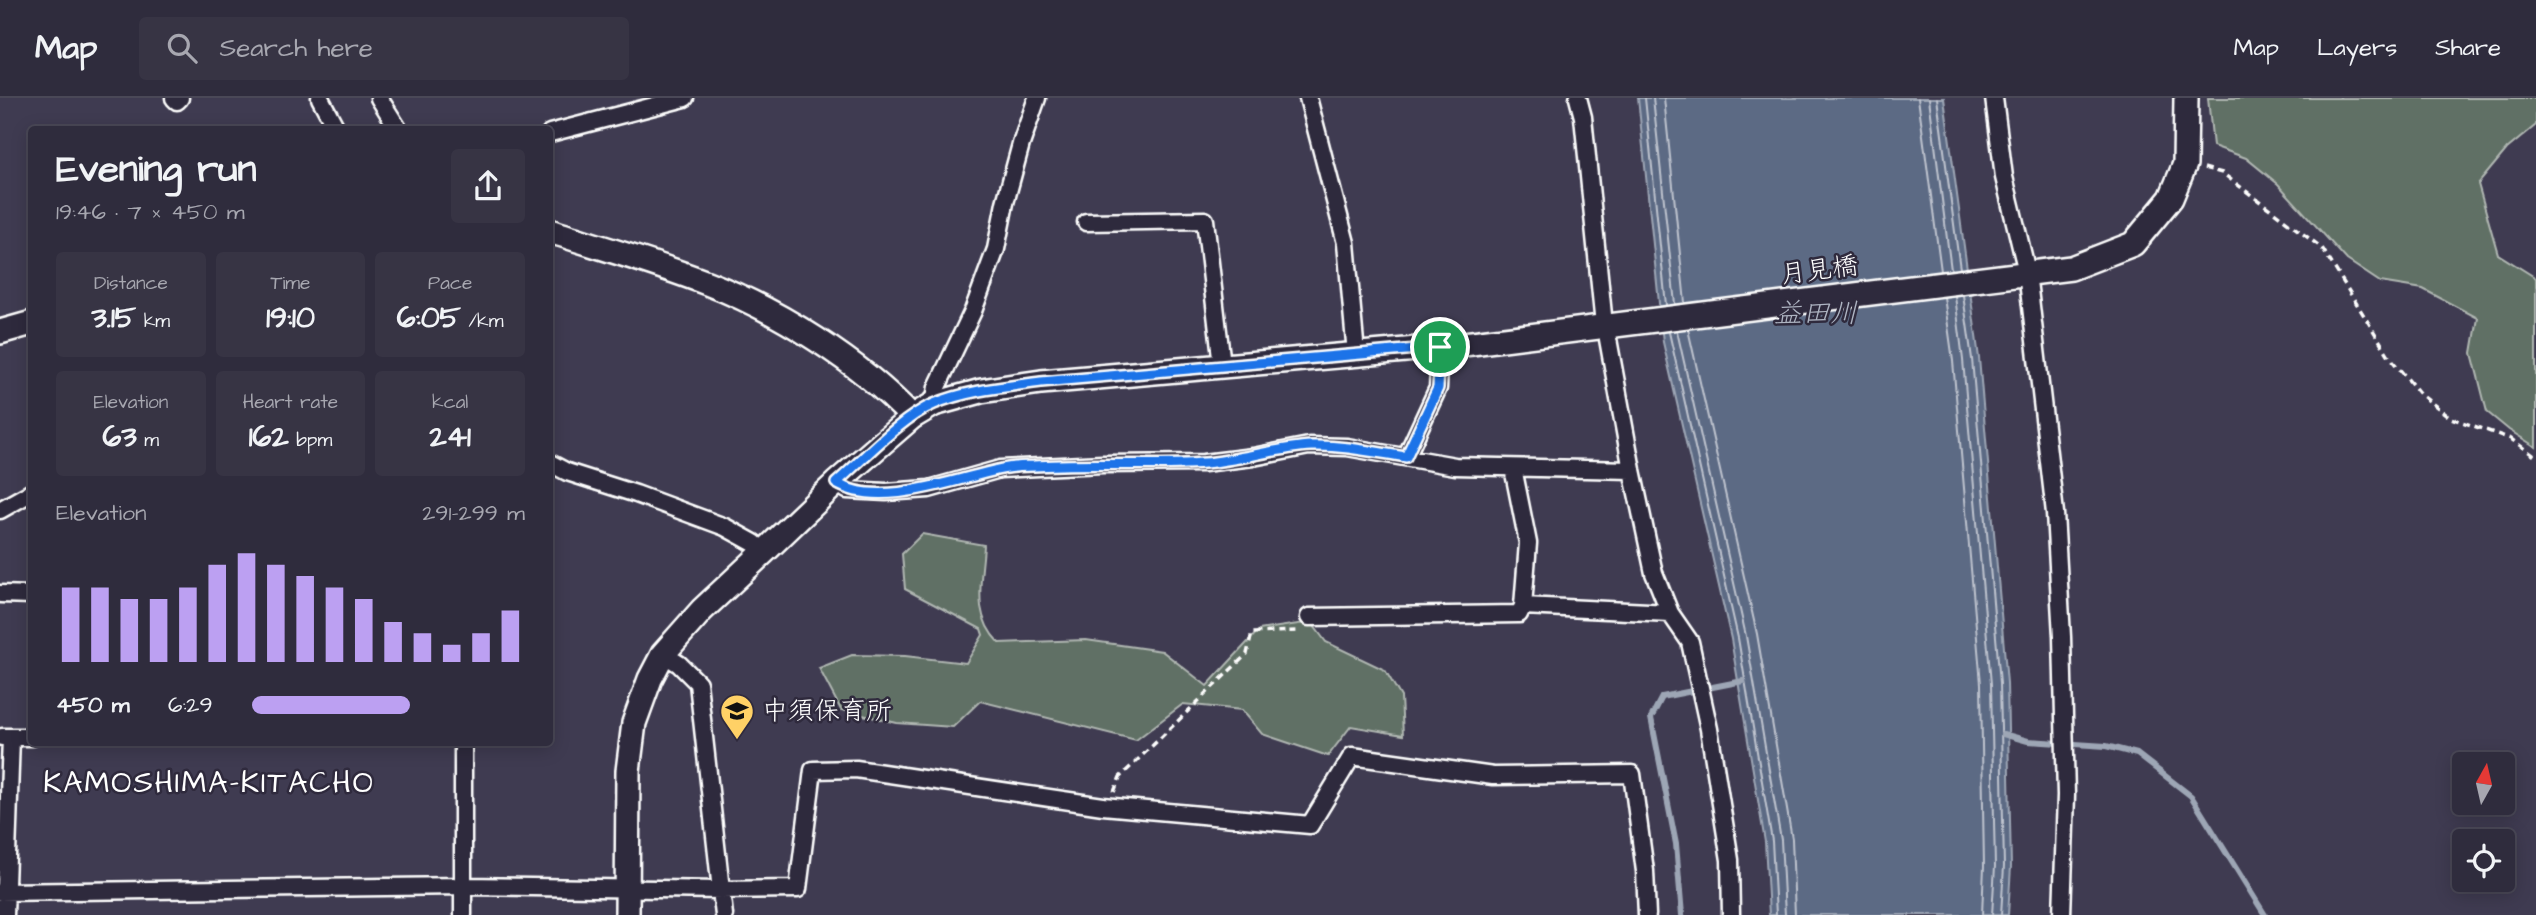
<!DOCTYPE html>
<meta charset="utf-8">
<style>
:root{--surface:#2f2c3d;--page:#373444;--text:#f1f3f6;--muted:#a7a7b0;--line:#4a4857;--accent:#bca0f2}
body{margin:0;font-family:"Architects Daughter","Klee One",sans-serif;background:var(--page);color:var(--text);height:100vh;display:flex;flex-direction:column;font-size:26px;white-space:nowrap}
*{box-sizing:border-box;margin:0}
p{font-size:23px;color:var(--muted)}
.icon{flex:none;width:38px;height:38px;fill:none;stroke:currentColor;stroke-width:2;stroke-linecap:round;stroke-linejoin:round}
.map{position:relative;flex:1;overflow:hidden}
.side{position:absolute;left:28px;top:28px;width:525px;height:620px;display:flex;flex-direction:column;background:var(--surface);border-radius:7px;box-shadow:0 4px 18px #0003,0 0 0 2px var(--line)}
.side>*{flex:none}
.needle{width:46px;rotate:8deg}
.buttons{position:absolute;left:2452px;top:654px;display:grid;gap:14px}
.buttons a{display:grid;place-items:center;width:63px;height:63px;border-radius:7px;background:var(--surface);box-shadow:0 4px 18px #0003,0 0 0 2px var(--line);font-size:35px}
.pin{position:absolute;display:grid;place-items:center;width:60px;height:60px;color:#fff;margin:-30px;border:4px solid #fff;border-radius:50%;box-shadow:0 2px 7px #0007}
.round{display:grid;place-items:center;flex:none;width:74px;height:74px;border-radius:7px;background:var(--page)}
.headline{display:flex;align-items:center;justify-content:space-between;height:119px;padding:0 28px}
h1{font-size:38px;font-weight:800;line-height:52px}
.stats{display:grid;grid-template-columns:repeat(3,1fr);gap:10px;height:119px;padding:7px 28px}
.stats div{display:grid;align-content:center;border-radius:7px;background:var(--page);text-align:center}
.stats b{font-size:30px;font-weight:800}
.stats small{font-size:19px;font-weight:400}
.stats p{font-size:19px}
.chart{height:196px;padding:14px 28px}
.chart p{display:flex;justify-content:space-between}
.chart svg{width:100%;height:126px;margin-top:7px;stroke:var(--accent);stroke-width:6}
ul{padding:0 28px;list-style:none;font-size:23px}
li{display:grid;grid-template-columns:112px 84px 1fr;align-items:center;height:52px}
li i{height:18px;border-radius:9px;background:var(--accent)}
header{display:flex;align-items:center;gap:42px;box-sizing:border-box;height:98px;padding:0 35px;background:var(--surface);border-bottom:2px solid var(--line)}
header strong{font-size:33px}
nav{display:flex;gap:38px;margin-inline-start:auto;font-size:24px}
.search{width:490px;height:63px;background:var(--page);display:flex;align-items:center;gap:18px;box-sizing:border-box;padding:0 24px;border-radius:7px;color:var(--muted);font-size:26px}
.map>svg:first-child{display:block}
</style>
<header>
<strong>Map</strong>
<div class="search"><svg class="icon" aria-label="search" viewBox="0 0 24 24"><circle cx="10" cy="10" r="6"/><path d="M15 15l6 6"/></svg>Search here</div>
<nav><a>Map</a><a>Layers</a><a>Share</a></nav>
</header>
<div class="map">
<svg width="2536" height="817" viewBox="0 0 2536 817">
<rect width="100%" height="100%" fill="#3f3b51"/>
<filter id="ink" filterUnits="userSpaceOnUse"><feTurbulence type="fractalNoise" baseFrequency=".0143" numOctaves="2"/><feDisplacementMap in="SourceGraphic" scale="14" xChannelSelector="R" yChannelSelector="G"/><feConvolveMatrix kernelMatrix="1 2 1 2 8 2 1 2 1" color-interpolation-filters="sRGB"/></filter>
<g filter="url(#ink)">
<path fill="#606f65" stroke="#b0b7b2" stroke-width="2" d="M2208,0H2536V27L2507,51L2478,86L2498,156L2536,180V349L2509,332L2487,314L2472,255L2478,220L2423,191L2380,184L2347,162L2278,86L2246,60L2213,48Z
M922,436L984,447C982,484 971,516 999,545L1086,542L1162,553L1207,588L1259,532L1311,524L1326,544L1385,572L1401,599L1403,637L1351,628L1328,658L1262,636L1242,612L1183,606L1136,642L980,603L953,629L897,625L841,612L819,570L852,557L905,558L966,565L983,537L981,531L905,491L902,456Z"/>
<path fill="#5c6a84" stroke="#9da6b5" stroke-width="2" d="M1638,0H1944L1979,260L2007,585L2011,768L2008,817H1769L1765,744L1731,541L1663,244Z"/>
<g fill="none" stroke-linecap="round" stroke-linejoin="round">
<path stroke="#bec3ce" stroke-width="2" d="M1645,0L1666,207
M1653,0L1675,206
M1664,0L1685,205
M1918,0L1941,173
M1929,0L1951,172
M1937,0L1960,171
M1963,197L1972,261L2000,585L2004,768L2001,817
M1955,198L1963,262L1991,586L1995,768L1992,817
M1944,199L1953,263L1981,586L1984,768L1982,817
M1688,231L1757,536L1792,741L1795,817
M1677,233L1746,538L1781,742L1785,817
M1669,234L1738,540L1772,743L1776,817"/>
<path stroke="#9da6b5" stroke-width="6" d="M2003,636L2028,643L2106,648L2137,656L2191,698L2265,817
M1682,817L1676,746L1651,620L1662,599L1743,583"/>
<g stroke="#fff" stroke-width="21">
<path id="street" d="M174,0L177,3L180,0
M320,0L337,32
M379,0L399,32
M1308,0L1346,145L1356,256
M1578,0L1583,19L1603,217
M1994,0L2004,79L2027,174L2055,415L2062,539L2066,697L2062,817
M550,35L685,0
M1086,124L1205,122L1222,267
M1608,241L1632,372L1654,475L1670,515L1690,544L1709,631L1730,762L1731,817
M934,306L937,289L973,213L996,151L1005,105L1021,46L1037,0
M1406,359L1438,290L1440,249
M550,365L567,374L636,396L725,429L754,445L764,454
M1513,370L1528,445L1523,508L1670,515
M836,385L847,392L886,394L929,391L1000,371L1103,366L1204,365L1253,359L1309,348L1347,349L1455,368L1632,372
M0,412L32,394
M0,496L32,497
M1309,519L1519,516L1523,508
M663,556L679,566L698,585L721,792L798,791L813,672L856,671L1103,708L1310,727L1352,658L1493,678L1632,676L1645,773L1647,817
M2,639H32
M463,644V817
M0,794L465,788L721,792L724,817
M5,817L11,639"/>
</g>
<g stroke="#fff" stroke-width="28">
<path id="secondary" d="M550,133C602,150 656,165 707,185C778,212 860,264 912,319
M0,234L32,225
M627,817L628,673L634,625L650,581L663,556L702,512L764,454L836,385L912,319L934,306L981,293L1041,284L1440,249L2071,170L2133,146L2171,100L2185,66L2186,0"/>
</g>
<path stroke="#fff" stroke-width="3.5" stroke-dasharray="7 5" stroke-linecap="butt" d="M2204,70L2222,75L2322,150L2391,261L2420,296L2451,320L2511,341L2536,359
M1114,694L1120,679L1247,556L1252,535L1297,533L1299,530"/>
<use href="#street" stroke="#2f2a3d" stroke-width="16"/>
<use href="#secondary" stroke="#2f2a3d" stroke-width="23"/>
</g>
</g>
<g fill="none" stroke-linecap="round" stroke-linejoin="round" filter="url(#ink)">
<g stroke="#fff" stroke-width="14">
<path id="route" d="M1440,249L1438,290L1406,359C1374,354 1343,347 1311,348C1277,350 1240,362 1205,365C1148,369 1091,364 1034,368C1022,368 1009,369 997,372C953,382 878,411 836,385C863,361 902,319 934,306C967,292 1006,289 1041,284Z"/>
</g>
<use href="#route" stroke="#1a73e8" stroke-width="9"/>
</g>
<defs>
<g id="school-pin" transform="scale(1.75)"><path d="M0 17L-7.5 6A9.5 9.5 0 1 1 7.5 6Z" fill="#ffd166" stroke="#2f2a3d"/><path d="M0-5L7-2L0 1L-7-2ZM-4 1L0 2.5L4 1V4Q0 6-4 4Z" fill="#111"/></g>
</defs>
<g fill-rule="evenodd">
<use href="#school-pin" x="737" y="613"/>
</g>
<g text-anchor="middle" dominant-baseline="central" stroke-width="5" stroke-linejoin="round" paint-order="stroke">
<g font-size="26" fill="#fff" stroke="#2f2a3d">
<text transform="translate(1819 172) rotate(-7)">月見橋</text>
</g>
<g font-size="26" fill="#fff" stroke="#2f2a3d" text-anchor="start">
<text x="762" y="613">中須保育所</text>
</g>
<g font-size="28" font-style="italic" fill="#aeb4c2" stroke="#2f2a3d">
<text x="1816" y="215">益田川</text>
</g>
<g font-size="30" letter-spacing="2" fill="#fff" stroke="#2f2a3d">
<text x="209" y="685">KAMOSHIMA-KITACHO</text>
</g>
</g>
</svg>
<div class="buttons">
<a><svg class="needle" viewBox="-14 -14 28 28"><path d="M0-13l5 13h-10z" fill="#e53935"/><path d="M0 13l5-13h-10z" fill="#a7a7b0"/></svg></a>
<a><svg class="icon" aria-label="locate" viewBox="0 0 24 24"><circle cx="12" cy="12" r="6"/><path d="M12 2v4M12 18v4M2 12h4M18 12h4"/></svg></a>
</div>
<div class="pin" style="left:1440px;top:249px;background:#1e9e55"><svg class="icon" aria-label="arrive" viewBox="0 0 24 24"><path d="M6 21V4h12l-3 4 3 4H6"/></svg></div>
<section class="side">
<div class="headline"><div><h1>Evening run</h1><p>19:46 · 7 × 450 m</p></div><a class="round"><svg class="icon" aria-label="share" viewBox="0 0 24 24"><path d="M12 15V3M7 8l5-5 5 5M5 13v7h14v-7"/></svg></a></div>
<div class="stats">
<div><p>Distance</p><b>3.15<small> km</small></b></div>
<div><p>Time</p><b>19:10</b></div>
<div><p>Pace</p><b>6:05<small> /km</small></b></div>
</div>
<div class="stats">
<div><p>Elevation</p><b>63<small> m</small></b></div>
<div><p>Heart rate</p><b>162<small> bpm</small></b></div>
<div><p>kcal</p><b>241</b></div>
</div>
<div class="chart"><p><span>Elevation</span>291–299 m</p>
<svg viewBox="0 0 160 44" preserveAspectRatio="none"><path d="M5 44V18M15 44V18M25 44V22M35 44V22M45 44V18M55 44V10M65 44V6M75 44V10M85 44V14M95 44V18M105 44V22M115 44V30M125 44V34M135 44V38M145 44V34M155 44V26"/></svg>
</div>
<ul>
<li><b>450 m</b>6:29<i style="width:58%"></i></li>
</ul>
</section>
</div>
